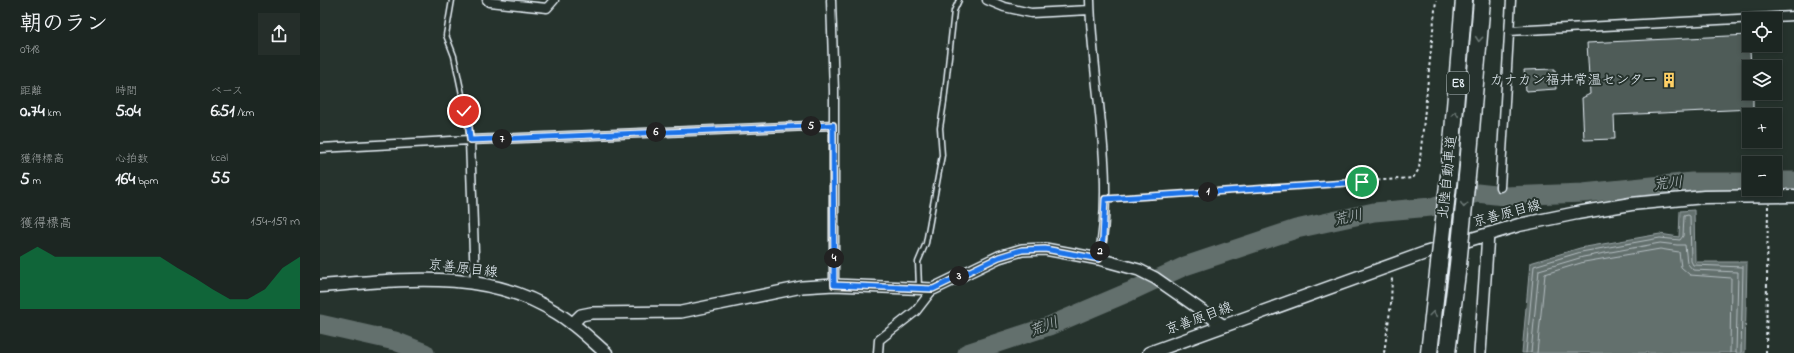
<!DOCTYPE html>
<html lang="ja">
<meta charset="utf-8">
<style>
:root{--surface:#1c2622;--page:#252e2a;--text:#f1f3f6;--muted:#a0a5a5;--line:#3a4340;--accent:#0b8043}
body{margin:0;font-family:"Indie Flower","Klee One",sans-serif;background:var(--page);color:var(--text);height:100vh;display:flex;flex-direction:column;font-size:15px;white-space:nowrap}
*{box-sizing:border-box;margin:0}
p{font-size:13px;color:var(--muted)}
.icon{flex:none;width:22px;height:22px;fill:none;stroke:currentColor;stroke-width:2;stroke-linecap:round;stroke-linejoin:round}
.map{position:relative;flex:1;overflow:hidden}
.side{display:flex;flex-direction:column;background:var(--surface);width:320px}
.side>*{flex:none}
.buttons{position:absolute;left:1422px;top:12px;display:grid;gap:8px}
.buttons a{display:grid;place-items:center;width:40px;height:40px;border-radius:0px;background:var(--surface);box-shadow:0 2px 6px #0003,0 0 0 1px var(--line);font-size:20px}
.pin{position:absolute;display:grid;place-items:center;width:34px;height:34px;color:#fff;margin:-17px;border:2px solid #fff;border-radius:50%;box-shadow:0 1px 4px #0007}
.km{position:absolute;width:20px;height:20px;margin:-10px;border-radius:50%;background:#222;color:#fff;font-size:11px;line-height:20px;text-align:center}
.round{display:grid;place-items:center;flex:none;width:42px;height:42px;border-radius:0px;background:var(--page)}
.headline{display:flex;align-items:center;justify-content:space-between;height:68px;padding:0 20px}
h1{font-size:22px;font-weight:700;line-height:30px}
.figures{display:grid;grid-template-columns:repeat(3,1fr);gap:6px;height:68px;padding:4px 20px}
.figures div{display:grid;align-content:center}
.figures b{font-size:17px;font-weight:700}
.figures small{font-size:11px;font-weight:400}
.figures p{font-size:11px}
.chart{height:112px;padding:8px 20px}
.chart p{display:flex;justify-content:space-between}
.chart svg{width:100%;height:72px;margin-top:4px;fill:var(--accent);opacity:.7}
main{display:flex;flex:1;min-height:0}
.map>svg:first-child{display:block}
</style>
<main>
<section class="side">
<div class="headline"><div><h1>朝のラン</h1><p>09:18</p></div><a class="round"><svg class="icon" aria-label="share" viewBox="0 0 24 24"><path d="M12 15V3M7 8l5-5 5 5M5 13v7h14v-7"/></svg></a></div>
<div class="figures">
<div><p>距離</p><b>0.74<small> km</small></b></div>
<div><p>時間</p><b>5:04</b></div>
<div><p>ペース</p><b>6:51<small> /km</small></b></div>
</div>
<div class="figures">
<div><p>獲得標高</p><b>5<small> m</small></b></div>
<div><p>心拍数</p><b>164<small> bpm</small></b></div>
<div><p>kcal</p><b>55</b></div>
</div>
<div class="chart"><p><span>獲得標高</span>154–159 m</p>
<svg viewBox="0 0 160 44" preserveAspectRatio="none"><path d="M0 44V12L10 6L20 12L30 12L40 12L50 12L60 12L70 12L80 12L90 19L100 25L110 32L120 38L130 38L140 32L150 19L160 12V44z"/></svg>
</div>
</section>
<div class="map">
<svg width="1474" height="353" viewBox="0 0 1474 353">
<rect width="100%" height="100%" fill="#26332d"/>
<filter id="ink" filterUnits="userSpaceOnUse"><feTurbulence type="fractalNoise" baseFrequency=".025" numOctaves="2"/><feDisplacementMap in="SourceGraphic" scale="8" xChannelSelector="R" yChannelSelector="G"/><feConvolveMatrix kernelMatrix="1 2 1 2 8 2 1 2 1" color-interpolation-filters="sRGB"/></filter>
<g filter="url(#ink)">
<path fill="#636f6d" stroke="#98a3a5" d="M1374,210L1375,262H1427L1425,353H1202L1210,263L1260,248L1340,234L1359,237L1360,211Z"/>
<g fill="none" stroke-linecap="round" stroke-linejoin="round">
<path stroke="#b3bdc0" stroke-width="1" d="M1206,353L1214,266L1261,252L1340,238L1360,240L1363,236L1364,216L1368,215L1370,216L1371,261L1373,265L1423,267L1421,353
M1211,353L1219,270L1263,257L1340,243L1357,245H1365L1367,263L1373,270L1418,272L1416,353
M1217,353L1225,274L1264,262L1340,249L1359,252L1361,267L1370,275L1411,278L1410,353"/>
<path stroke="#636f6d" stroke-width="19" d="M1455,181H1474
M0,324L75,341L105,353
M647,353L729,326L809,292L865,266L976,229L1054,212L1111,207L1157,193L1184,196L1263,193L1372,182H1429"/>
</g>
<path fill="#505c59" stroke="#e8f1f8" d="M1429,35L1431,67H1429V93H1433V109L1294,115L1295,139L1264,140L1262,98L1270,94L1267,43Z
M1235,69L1236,89L1206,91L1204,70Z"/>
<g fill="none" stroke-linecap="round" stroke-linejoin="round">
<g stroke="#e8f1f8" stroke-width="7">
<path id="service" d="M132,0L126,35L134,56L149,128L150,140
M599,287L598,262L606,243L622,155L620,128L624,102L634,11L639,0"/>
</g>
<g stroke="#e8f1f8" stroke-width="11">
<path id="minor" d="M167,0L169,2L227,8L234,0
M511,0L514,91V285
M667,0L684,7L711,13L770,10
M770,0C772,86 796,173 779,259
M1189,31L1474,16
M150,140L155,282
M0,148L150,140L513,125
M1180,187L1191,0
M558,353L559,340L596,311L613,289"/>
</g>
<g stroke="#e8f1f8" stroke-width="14">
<path id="tertiary" d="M252,324L261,315L271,313L361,312L482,287L514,285L613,289L679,257L702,250L725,249L779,259L819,270L835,278L904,326
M1160,353L1168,234"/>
</g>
<g stroke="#e8f1f8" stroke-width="15">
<path id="secondary" d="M0,286C80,280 165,267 237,313C255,324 270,339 286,353
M829,353L1105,253L1199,225L1257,213L1311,204L1384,197L1474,196"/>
</g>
<g stroke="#e8f1f8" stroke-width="19">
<path id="motorway" d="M1148,166L1162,0
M1130,167L1144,0
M1109,353L1119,264
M1127,353L1138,265"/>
</g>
<path stroke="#e8f1f8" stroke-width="2" stroke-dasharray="3 3" stroke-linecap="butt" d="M794,199L1093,178L1099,169L1116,0
M1064,353L1071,304L1072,277
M1446,353L1448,206"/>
<use href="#service" stroke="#26332d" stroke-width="4"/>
<use href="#minor" stroke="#26332d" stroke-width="8"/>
<use href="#tertiary" stroke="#26332d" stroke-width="11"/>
<use href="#secondary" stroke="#26332d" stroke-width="12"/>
<use href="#motorway" stroke="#26332d" stroke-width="16"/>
<g stroke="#e8f1f8" stroke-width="19" stroke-linecap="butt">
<path id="motorway-bridge" d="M1119,264L1130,167
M1138,265L1148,166"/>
</g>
<use href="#motorway-bridge" stroke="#26332d" stroke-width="16"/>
</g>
<defs><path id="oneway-chevron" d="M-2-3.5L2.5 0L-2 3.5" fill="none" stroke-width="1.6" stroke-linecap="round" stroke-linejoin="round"/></defs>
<g stroke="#6a7674">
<use href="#oneway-chevron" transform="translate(1159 39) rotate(95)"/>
<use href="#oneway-chevron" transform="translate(1135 114) rotate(-85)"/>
<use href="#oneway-chevron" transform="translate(1144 205) rotate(96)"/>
<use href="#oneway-chevron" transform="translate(1113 314) rotate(-83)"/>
</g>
</g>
<g fill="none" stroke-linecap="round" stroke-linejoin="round" filter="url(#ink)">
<g stroke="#fff" stroke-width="8">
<path id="route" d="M144,111L149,128L150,140L513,125L514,285L613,289L679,257L702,250L725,249L779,259L783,239L785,199L1042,182"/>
</g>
<use href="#route" stroke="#1a73e8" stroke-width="5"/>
</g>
<defs>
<g id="building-bare" transform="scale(1.2)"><path d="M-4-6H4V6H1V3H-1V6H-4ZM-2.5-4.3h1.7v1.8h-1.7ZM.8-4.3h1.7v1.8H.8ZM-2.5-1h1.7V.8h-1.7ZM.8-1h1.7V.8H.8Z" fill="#ffd166" stroke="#26332d" stroke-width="2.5" paint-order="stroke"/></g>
</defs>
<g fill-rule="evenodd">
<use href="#building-bare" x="1349" y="80"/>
</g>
<g text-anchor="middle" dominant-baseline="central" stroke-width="4" stroke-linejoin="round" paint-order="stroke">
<rect fill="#26332d" stroke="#aeb8bb" stroke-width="1" x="1127" y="72" width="22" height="22" rx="3"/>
<g font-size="13" font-weight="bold" fill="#e8f1f8">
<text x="1138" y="83">E8</text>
</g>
<g font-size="14" fill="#e8f1f8" stroke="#26332d" text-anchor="end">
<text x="1337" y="80">カナカン福井常温センター</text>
</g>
<g font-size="14" fill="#e8f1f8" stroke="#26332d">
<text transform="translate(1128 177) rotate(-84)">北陸自動車道</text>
<text transform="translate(1187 214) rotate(-15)">京善原目線</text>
<text transform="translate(143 269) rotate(7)">京善原目線</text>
<text transform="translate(879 319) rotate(-20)">京善原目線</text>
</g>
<g font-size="15" font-style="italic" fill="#b3bdc0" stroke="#26332d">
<text transform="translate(1348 184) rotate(-6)">荒川</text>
<text transform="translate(1028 218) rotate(-13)">荒川</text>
<text transform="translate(724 327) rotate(-20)">荒川</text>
</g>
</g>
</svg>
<div class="buttons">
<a><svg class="icon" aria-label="locate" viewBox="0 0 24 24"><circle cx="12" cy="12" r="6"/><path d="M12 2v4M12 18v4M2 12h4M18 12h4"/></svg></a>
<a><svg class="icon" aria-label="layers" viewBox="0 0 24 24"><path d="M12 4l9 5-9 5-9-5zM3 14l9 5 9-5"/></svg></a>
<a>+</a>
<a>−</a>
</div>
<div class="pin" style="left:1042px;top:182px;background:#1e9e55"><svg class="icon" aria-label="arrive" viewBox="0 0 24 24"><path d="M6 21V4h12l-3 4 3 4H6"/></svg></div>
<div class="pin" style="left:144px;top:111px;background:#d93025"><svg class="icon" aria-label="check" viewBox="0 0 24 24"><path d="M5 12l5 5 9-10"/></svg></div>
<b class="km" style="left:888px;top:192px">1</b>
<b class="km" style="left:780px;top:251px">2</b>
<b class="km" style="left:639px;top:276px">3</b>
<b class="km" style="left:514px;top:258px">4</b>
<b class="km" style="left:491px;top:126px">5</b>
<b class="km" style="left:336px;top:132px">6</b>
<b class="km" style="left:182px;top:139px">7</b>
</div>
</main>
